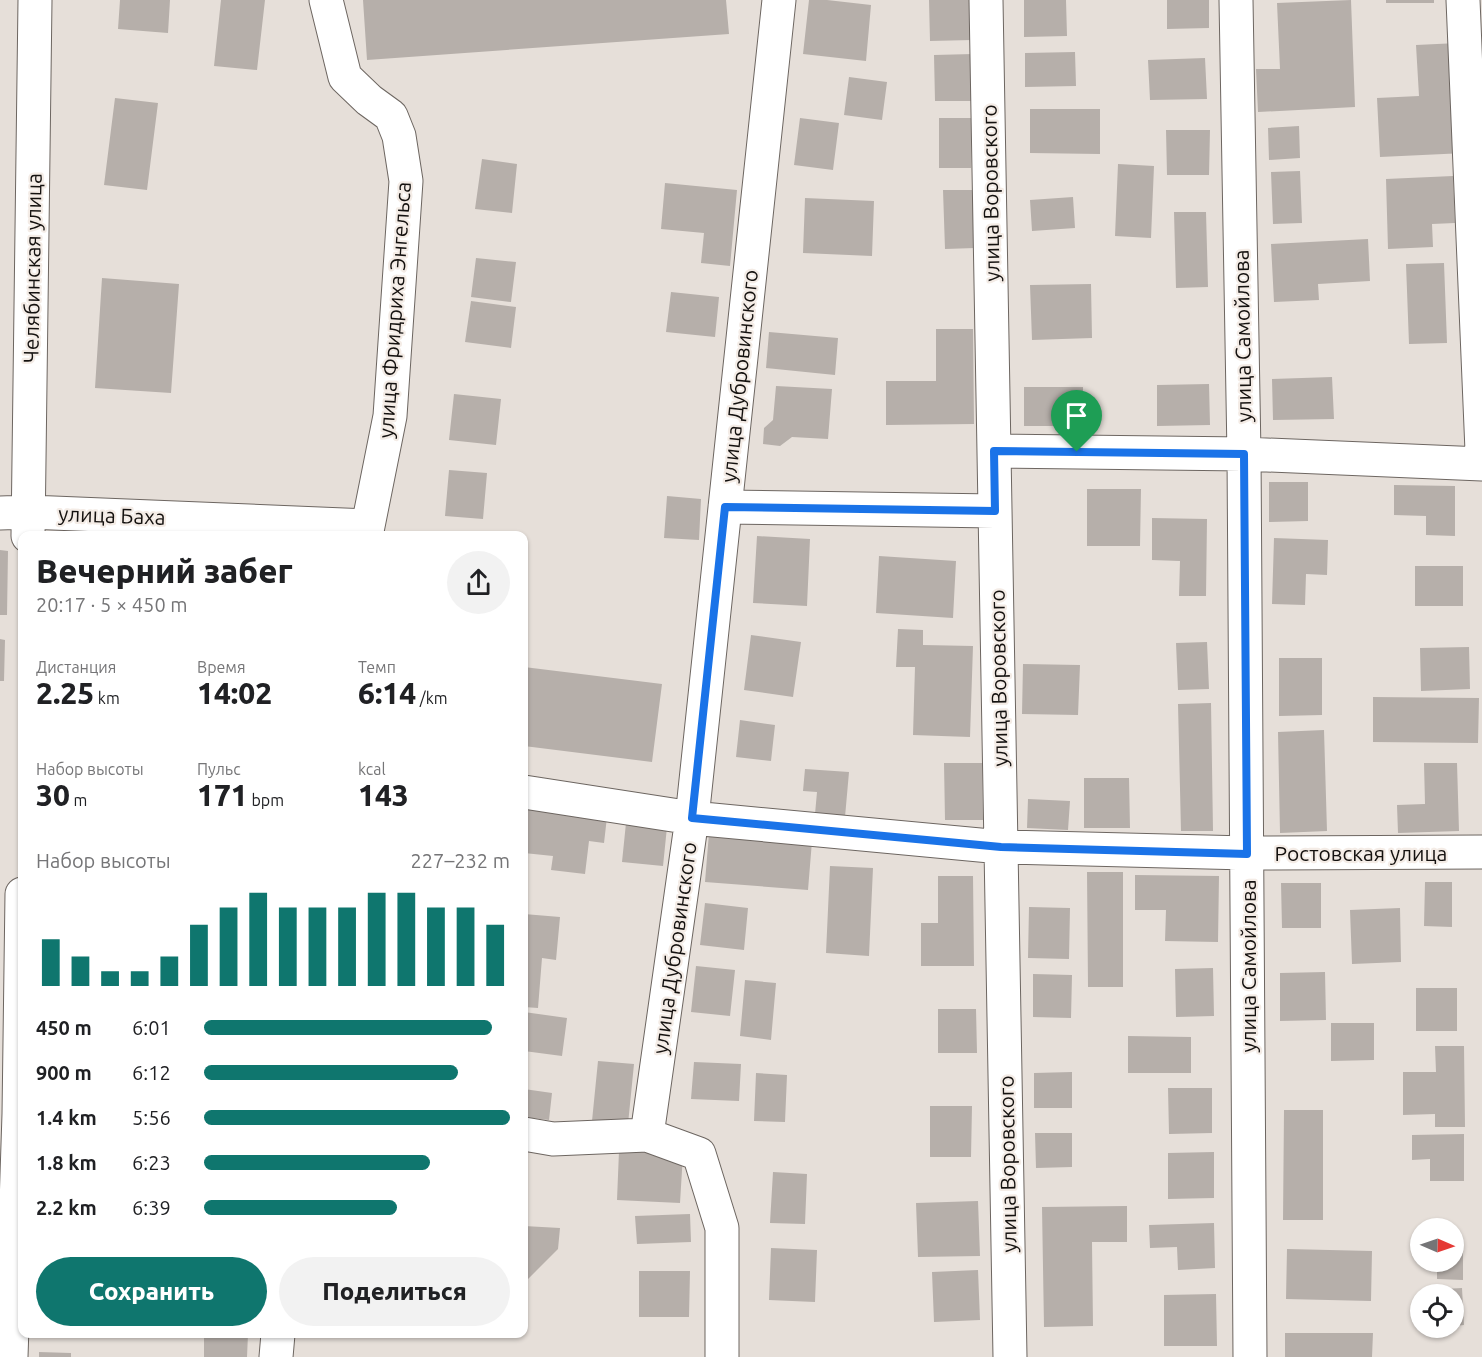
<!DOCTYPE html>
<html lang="ru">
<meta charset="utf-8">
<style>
:root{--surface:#fff;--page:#f2f2f2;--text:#202124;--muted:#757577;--accent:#0f766e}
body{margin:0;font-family:Ubuntu,sans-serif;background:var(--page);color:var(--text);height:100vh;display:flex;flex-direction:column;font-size:22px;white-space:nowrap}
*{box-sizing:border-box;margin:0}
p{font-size:20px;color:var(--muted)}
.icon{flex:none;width:33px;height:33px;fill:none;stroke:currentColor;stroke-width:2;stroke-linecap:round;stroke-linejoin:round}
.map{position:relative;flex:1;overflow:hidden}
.details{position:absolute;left:18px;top:531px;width:510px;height:807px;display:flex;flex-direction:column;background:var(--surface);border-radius:12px;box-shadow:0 2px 4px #0004}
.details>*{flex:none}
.needle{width:39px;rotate:92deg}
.buttons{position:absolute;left:1410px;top:1218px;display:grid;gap:12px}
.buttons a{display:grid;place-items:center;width:54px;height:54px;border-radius:50%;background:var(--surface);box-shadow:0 2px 4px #0004;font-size:30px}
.pin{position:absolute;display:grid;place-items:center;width:51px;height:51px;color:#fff;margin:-62px -26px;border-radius:50% 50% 50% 0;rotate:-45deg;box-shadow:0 0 6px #0007}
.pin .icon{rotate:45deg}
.round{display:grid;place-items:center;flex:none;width:63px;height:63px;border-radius:32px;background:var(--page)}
.headline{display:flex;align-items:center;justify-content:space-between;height:102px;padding:0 18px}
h1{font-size:33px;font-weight:800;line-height:45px}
.metrics{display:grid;grid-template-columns:repeat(3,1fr);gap:9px;height:102px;padding:6px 18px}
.metrics div{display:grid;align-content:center}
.metrics b{font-size:30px;font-weight:800}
.metrics small{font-size:16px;font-weight:400}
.metrics p{font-size:16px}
.chart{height:168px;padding:12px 18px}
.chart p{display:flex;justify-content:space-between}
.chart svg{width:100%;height:108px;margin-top:6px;stroke:var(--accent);stroke-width:6}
.cta{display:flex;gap:12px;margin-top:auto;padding:12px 18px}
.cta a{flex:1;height:69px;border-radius:36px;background:var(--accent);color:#fff;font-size:24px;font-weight:800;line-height:69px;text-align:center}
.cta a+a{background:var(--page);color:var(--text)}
ul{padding:0 18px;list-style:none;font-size:20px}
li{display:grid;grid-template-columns:96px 72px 1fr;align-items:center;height:45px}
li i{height:15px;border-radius:8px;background:var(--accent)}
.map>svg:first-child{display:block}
</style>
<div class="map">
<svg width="1482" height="1357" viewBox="0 0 1482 1357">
<rect width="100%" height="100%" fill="#e6dfd9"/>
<path fill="#b6afaa" d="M120,0H170L168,33L118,29Z
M221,0H265L257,70L214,66Z
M363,0H726L729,34L367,60Z
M809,0H827L871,5L866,61L803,54Z
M929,0H971L972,40L930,41Z
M1024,0H1066L1067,36L1024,37Z
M1167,0H1209V28L1167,29Z
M1351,0L1355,107L1258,112L1256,69H1280L1277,3Z
M1386,0H1434V3H1386Z
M1458,43L1465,153L1380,157L1377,98L1419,96L1416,45Z
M1075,52L1076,86L1025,87V53Z
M973,54L974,101H935L934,55Z
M1205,58L1207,99L1150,100L1148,60Z
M849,77L887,82L882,120L844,115Z
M115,98L158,103L147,190L104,185Z
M1030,109H1100V154L1030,153Z
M800,118L839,123L833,170L794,165Z
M939,118H971V168H939Z
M1299,126L1300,158L1269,160L1268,128Z
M1166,130H1210L1209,175H1167Z
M482,159L517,164L512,213L475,209Z
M1118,164L1154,166L1151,238L1115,236Z
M1300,171L1302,223L1273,224L1271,172Z
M1453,176L1455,223L1432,224L1433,247L1388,249L1386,179Z
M665,183L737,190L730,266L701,263L704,233L661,229Z
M943,190H973L975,248L945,249Z
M1073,197L1075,228L1032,231L1030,200Z
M805,198L874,201L872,256L803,253Z
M1174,212H1206L1208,287L1176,288Z
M1368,239L1370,281L1318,284L1319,300L1274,302L1271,244Z
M476,258L516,262L511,302L471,297Z
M1444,263L1447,343L1409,344L1406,264Z
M102,278L179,284L171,393L95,388Z
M1091,284L1092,338L1032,340L1030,285Z
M671,292L719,297L715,337L666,332Z
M471,301L516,307L511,348L465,342Z
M936,329H973L974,424L886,425V381H936Z
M769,332L838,338L835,375L766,368Z
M1332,377L1334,419L1273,420L1272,379Z
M1209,384L1210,425L1157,426V385Z
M776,386L832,389L828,439L792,437L780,446L763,444L764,428L773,420Z
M1024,387H1083V426H1024Z
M454,394L501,399L496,445L449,440Z
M449,470L487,473L483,519L445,516Z
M1269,482H1308V521L1269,522Z
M1394,485L1455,486V536L1426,535V516L1394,515Z
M1087,489H1141L1140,546H1087Z
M667,496L701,499L699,540L664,538Z
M1152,518L1207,519L1206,596H1179L1180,561L1152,560Z
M757,536L810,539L807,606L753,603Z
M1274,538L1328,540L1327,575L1306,574L1305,605L1272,604Z
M0,550L8,551L7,615H0Z
M879,556L956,561L953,618L876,613Z
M1415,566H1463V606H1415Z
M898,629L923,630V645L973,646L970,737L913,735L915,667H896Z
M751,635L801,642L793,697L744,690Z
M0,639L5,640L4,681H0Z
M1207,642L1209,689L1178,690L1176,643Z
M1469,647L1470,689L1421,691L1420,648Z
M1279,658H1322V715L1279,716Z
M1023,664L1080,665L1078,715L1022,714Z
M524,667L662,684L652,762L524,746Z
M1373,697L1479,698L1478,743L1373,742Z
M1211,703L1213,831H1181L1178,704Z
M740,720L775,725L771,761L736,757Z
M1324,730L1327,831L1280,833L1278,732Z
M944,763H982L983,820H945Z
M1424,763H1457L1459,831L1398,833L1397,805L1425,804Z
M805,769L849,772L845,817L815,814L817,792L803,791Z
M1084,778H1129L1130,828H1084Z
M1028,799L1070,801L1068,830L1027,828Z
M525,807L607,817L604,843L589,841L585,874L551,870L553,856L524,853V824Z
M626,823L667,827L663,866L622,862Z
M709,833L812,841L808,890L705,882Z
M830,866L873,868L869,956L826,953Z
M1087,872H1123V987H1088Z
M1135,875L1219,876L1218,942L1165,941L1166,910H1135Z
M938,876H973L974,966H921V923H938Z
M1425,882H1452V927L1424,926Z
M1281,883H1321V928H1282Z
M705,903L748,908L744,950L700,945Z
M1029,907L1070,908L1069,959L1028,958Z
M1400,908L1401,962L1352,964L1350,910Z
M524,914L560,917L556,960L542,958L538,1008L524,1007Z
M696,966L735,970L730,1016L691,1012Z
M1213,968L1214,1016L1176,1017L1175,969Z
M1325,972L1326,1020L1280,1021V973Z
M1033,974L1072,975L1071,1018L1033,1017Z
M745,980L776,983L771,1040L740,1036Z
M1416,988H1457V1031H1416Z
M938,1009H976L977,1053H938Z
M524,1012L567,1018L562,1056L524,1051Z
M1331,1023H1374V1060L1331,1061Z
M1128,1036L1191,1037V1073H1128Z
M1435,1046H1464L1465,1127H1435V1114L1403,1115V1072H1436Z
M598,1061L634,1064L628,1124L592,1121Z
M694,1062L741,1064L739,1101L691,1099Z
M1072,1072V1108H1034V1073Z
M756,1073L787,1075L785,1122L754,1121Z
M1168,1088H1212V1133L1169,1134Z
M524,1089L552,1093L549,1120L524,1117Z
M930,1106H972L971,1157H930Z
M1284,1110H1323V1220H1283Z
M1035,1133H1072V1167L1036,1168Z
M1464,1134V1181H1430V1159L1412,1160V1135Z
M619,1151L683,1154L680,1203L617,1200Z
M1214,1152V1198L1168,1199V1153Z
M773,1172L807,1174L805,1224L770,1223Z
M978,1201L980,1256L918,1257L916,1203Z
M1127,1206V1242H1092L1093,1326L1044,1327L1042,1207Z
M690,1214L691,1242L637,1244L635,1216Z
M1214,1223L1215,1268L1178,1270L1177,1247L1150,1248L1149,1225Z
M524,1226L560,1228L558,1249L524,1283Z
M771,1248L817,1250L815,1302L769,1300Z
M1287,1249L1372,1251L1371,1301L1286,1299Z
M1454,1253H1463V1280L1437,1279V1262H1454Z
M978,1270L980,1320L934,1322L932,1272Z
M639,1271H690L689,1317H639Z
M1462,1288L1464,1325L1454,1326V1294H1425V1290Z
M1216,1294L1217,1346H1164V1295Z
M1285,1333H1373L1372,1357H1285Z
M204,1334H248L247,1357H204Z
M39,1352L71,1353V1357H39Z"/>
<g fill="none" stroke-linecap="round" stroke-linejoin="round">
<g stroke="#6d6661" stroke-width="35">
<path id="minor" d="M326,0L345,77L369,100L391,116L399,136L406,181L390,416L366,536
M986,0L1010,1357
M1236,0L1244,454L1250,1357
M1463,0L1482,451
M994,451L1244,454L1482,464
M725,507L995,511
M0,513L29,512L368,526
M28,536L35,0
M524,792L692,818L1001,847L1247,853L1482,852
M524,1134L553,1139L647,1135
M11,1357L19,1114L22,894
M276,1357L278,1334
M722,1357V1228L699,1154L647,1135L692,818L779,0"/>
</g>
<use href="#minor" stroke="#fff" stroke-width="33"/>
</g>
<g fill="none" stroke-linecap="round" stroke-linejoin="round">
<g stroke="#fff" stroke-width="12">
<path id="route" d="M994,451L1244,454L1247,854L1001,847L692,818L725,507L995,511Z"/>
</g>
<use href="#route" stroke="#1a73e8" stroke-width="8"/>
</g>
<g text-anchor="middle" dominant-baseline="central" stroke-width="4.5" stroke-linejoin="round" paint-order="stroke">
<g font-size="21" fill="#14110f" stroke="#f4ece6">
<text transform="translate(990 193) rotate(-91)">улица Воровского</text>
<text transform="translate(32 268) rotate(-89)">Челябинская улица</text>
<text transform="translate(394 310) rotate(-86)">улица Фридриха Энгельса</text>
<text transform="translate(1242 336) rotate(-91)">улица Самойлова</text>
<text transform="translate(739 376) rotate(-84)">улица Дубровинского</text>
<text transform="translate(112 515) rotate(2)">улица Баха</text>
<text transform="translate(998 678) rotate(-91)">улица Воровского</text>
<text x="1361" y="853">Ростовская улица</text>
<text transform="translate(674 948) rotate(-82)">улица Дубровинского</text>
<text transform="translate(1248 966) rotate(-90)">улица Самойлова</text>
<text transform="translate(1007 1164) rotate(-91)">улица Воровского</text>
</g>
</g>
</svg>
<div class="buttons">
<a><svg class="needle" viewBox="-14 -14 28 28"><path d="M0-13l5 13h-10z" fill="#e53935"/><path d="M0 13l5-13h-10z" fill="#757577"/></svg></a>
<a><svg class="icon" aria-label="locate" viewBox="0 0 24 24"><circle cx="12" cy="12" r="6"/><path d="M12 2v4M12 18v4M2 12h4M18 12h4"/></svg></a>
</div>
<div class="pin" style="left:1077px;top:452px;background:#1e9e55"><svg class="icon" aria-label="arrive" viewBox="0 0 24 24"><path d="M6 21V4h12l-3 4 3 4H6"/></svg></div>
<section class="details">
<div class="headline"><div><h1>Вечерний забег</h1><p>20:17 · 5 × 450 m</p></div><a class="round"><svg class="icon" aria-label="share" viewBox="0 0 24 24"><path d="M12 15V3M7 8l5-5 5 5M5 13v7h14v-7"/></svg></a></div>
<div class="metrics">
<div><p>Дистанция</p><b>2.25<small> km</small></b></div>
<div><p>Время</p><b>14:02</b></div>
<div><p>Темп</p><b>6:14<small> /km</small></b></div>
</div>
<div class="metrics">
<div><p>Набор высоты</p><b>30<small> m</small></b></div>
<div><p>Пульс</p><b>171<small> bpm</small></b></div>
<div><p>kcal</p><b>143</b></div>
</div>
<div class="chart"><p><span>Набор высоты</span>227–232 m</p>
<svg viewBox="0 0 160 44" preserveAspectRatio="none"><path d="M5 44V25M15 44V32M25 44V38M35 44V38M45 44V32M55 44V19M65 44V12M75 44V6M85 44V12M95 44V12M105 44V12M115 44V6M125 44V6M135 44V12M145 44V12M155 44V19"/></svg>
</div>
<ul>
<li><b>450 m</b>6:01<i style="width:94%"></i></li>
<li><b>900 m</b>6:12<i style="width:83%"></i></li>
<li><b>1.4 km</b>5:56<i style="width:100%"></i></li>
<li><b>1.8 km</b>6:23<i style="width:74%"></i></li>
<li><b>2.2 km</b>6:39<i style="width:63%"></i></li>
</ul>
<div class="cta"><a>Сохранить</a><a>Поделиться</a></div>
</section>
</div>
